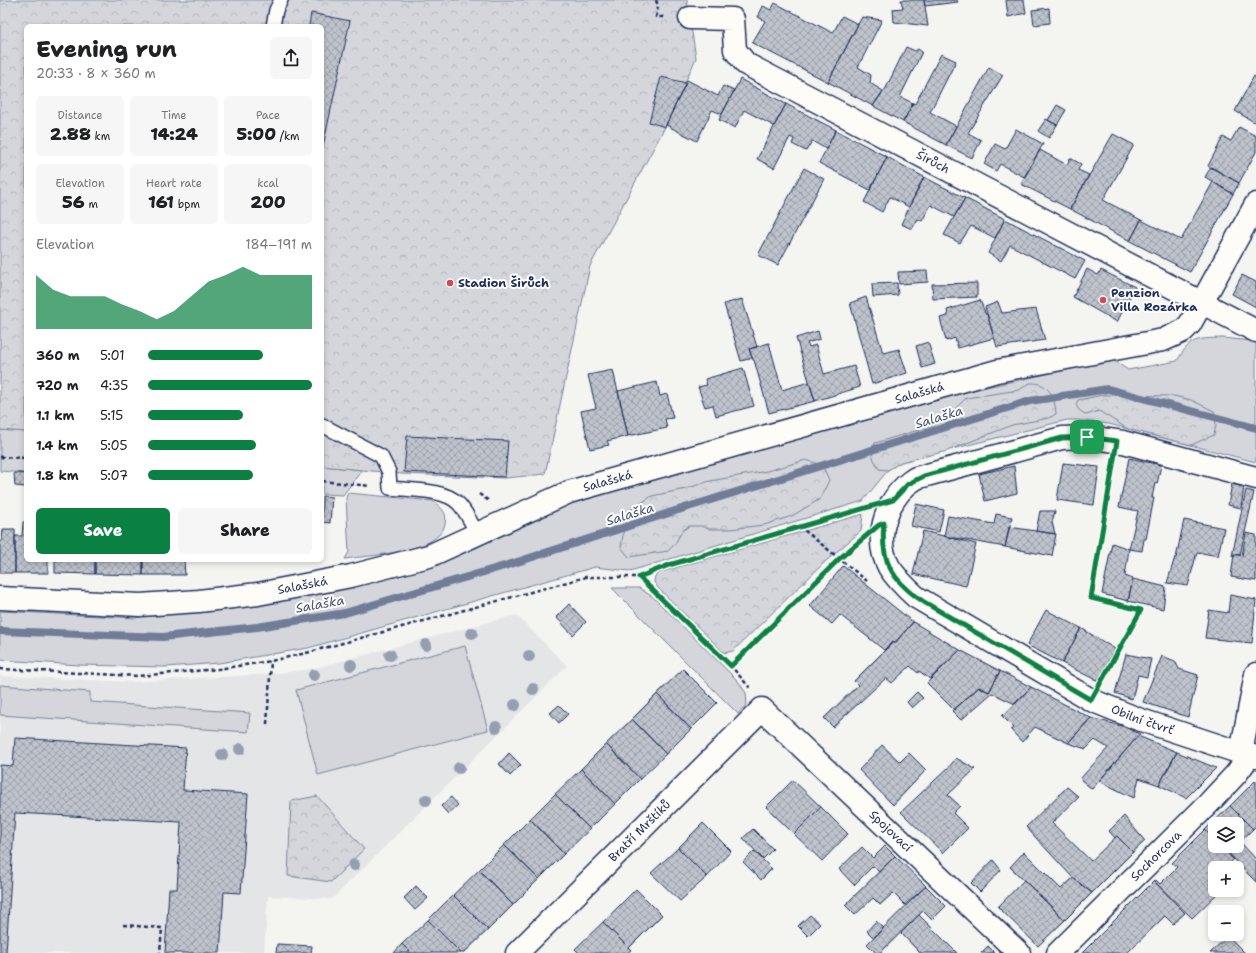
<!DOCTYPE html>
<meta charset="utf-8">
<style>
:root{--surface:#fff;--page:#f6f6f6;--text:#202124;--muted:#757577;--accent:#0b8043}
body{margin:0;font-family:"Shantell Sans",sans-serif;background:var(--page);color:var(--text);height:100vh;display:flex;flex-direction:column;font-size:15px;white-space:nowrap}
*{box-sizing:border-box;margin:0}
p{font-size:13px;color:var(--muted)}
.icon{flex:none;width:22px;height:22px;fill:none;stroke:currentColor;stroke-width:2;stroke-linecap:round;stroke-linejoin:round}
.map{position:relative;flex:1;overflow:hidden}
.side{position:absolute;left:24px;top:24px;width:300px;height:538px;display:flex;flex-direction:column;background:var(--surface);border-radius:6px;box-shadow:0 2px 6px #0003}
.side>*{flex:none}
.fabs{position:absolute;left:1208px;top:817px;display:grid;gap:8px}
.fabs a{display:grid;place-items:center;width:36px;height:36px;border-radius:6px;background:var(--surface);box-shadow:0 2px 6px #0003;font-size:20px}
.pin{position:absolute;display:grid;place-items:center;width:34px;height:34px;color:#fff;margin:-17px;border-radius:8px;box-shadow:0 2px 6px #0006}
.round{display:grid;place-items:center;flex:none;width:42px;height:42px;border-radius:6px;background:var(--page)}
.summary{display:flex;align-items:center;justify-content:space-between;height:68px;padding:0 12px}
h1{font-size:22px;font-weight:800;line-height:30px}
.figures{display:grid;grid-template-columns:repeat(3,1fr);gap:6px;height:68px;padding:4px 12px}
.figures div{display:grid;align-content:center;border-radius:6px;background:var(--page);text-align:center}
.figures b{font-size:17px;font-weight:800}
.figures small{font-size:11px;font-weight:400}
.figures p{font-size:11px}
.chart{height:112px;padding:8px 12px}
.chart p{display:flex;justify-content:space-between}
.chart svg{width:100%;height:72px;margin-top:4px;fill:var(--accent);opacity:.7}
.cta{display:flex;gap:8px;margin-top:auto;padding:8px 12px}
.cta a{flex:1;height:46px;border-radius:6px;background:var(--accent);color:#fff;font-size:16px;font-weight:800;line-height:46px;text-align:center}
.cta a+a{background:var(--page);color:var(--text)}
ul{padding:0 12px;list-style:none;font-size:13px}
li{display:grid;grid-template-columns:64px 48px 1fr;align-items:center;height:30px}
li i{height:10px;border-radius:5px;background:var(--accent)}
.map>svg:first-child{display:block}
</style>
<div class="map">
<svg width="1256" height="953" viewBox="0 0 1256 953">
<defs>
<pattern id="forest-crowns" width="20" height="18" patternUnits="userSpaceOnUse"><rect width="20" height="18" fill="#d4d6db"/><path d="M2 6a3 3 0 1 1 6 0M12 15a3 3 0 1 1 6 0" fill="none" stroke="#b5b8be"/></pattern>
<pattern id="building-cross-hatch" width="8" height="8" patternUnits="userSpaceOnUse"><rect width="8" height="8" fill="#bfc3cc"/><path d="M0 0l8 8M0 8l8-8" fill="none" stroke="#9a9fa9"/></pattern>
</defs>
<rect width="100%" height="100%" fill="#f4f4f1"/>
<filter id="ink" filterUnits="userSpaceOnUse"><feTurbulence type="fractalNoise" baseFrequency=".025" numOctaves="2"/><feDisplacementMap in="SourceGraphic" scale="8" xChannelSelector="R" yChannelSelector="G"/><feConvolveMatrix kernelMatrix="1 2 1 2 8 2 1 2 1" color-interpolation-filters="sRGB"/></filter>
<g filter="url(#ink)">
<path fill="#e4e5e6" d="M516,615L567,666L332,899L268,896L264,953H0V676L131,682L271,674L311,669Z"/>
<path fill="#d4d6db" stroke="#78829c" d="M1223,338L1252,341L1256,343V462L1109,424L1076,420H1067L901,462L888,470L863,501L630,571L595,567L308,648L219,663L166,667L80,665L0,660V611L136,618L158,612L444,560L478,547L528,519L564,505L977,389L1113,360L1128,370L1177,361C1191,337 1197,339 1223,338Z
M0,430L26,432V473L0,471Z
M322,466L362,470L343,495L322,494Z
M348,493L433,501C441,508 448,512 445,524C439,553 370,555 345,559L349,552L346,498Z
M612,588H639L653,597L738,681L746,693L747,704L738,714Z
M465,646L488,730L318,775L296,690Z
M0,685L90,692V702L250,713L248,732L0,715Z"/>
<path fill="url(#forest-crowns)" stroke="#78829c" d="M0,0H687L696,58L665,127L590,266L545,474L506,478L402,474L322,466V26H26V432L0,430Z
M1030,383C1049,382 1055,397 1056,414L1049,418L1012,425L947,451L901,462L888,470L879,469C874,460 869,453 875,443L932,426L944,420L966,398L1019,390Z
M1103,395L1174,396L1191,400L1214,411L1216,425L1214,435L1191,445L1128,429L1099,411L1086,415L1079,410L1076,405L1078,400Z
M806,460L822,465L829,480L820,499L792,516L764,525L730,529H709L701,526H689L682,531L675,544L668,551L629,557L621,547L627,512L652,496L685,489L710,481L767,471Z
M863,514L861,531L826,561L733,651L724,653L658,588L654,582L655,576L661,572Z
M317,796L364,849L331,882L288,876L291,801Z"/>
<g fill="none" stroke-linecap="round" stroke-linejoin="round">
<path stroke="#717c98" stroke-width="8" d="M0,631L163,637L257,627L345,613L511,564L675,511L1030,401L1108,389L1256,428"/>
</g>
<path fill="url(#building-cross-hatch)" stroke="#1b2f5e" d="M901,0H924L928,26L894,22L893,9L903,8Z
M924,0H957L958,2L925,6Z
M1006,0H1024L1026,13L1008,17Z
M775,3L833,33L842,16L858,24L828,82L752,43L765,21L758,17L763,6L771,10Z
M1049,8L1050,23L1034,25L1032,10Z
M311,13L350,21L322,151V26H309Z
M862,17L882,20L858,67L871,75L870,83L883,91L873,106L828,82Z
M906,47L915,51L918,49L922,52L900,97L913,103L903,122L873,106L886,88Z
M941,54L956,61L930,112L956,126L946,145L903,122L913,103L915,104Z
M989,67L1003,75L968,133L981,140L972,158L946,145Z
M1254,76L1256,77V123L1235,111Z
M661,77L686,83L665,127L649,122Z
M740,79L786,104L774,126L744,110L735,128L719,120Z
M687,80L718,96L723,86L734,91L722,114L712,110L697,141L666,125Z
M786,104L836,130L826,149L812,141L806,151L792,144L794,139L790,137L774,168L757,159Z
M1057,105L1066,110L1057,125L1048,120Z
M1046,119L1057,125L1049,138L1038,131Z
M1239,127L1256,136V152L1239,183L1208,166L1223,137L1231,141Z
M1016,129L1043,144L1024,177L1000,164L996,171L984,164L995,144L1005,149Z
M836,130L887,157L870,190L819,163Z
M1113,134L1134,145L1103,200L1141,220L1130,241L1070,209Z
M1040,150L1067,165L1070,158L1081,164L1078,170L1089,175L1070,209L1021,184Z
M887,157L924,177L909,207L890,197L882,212L864,202Z
M1211,167L1239,183L1233,194L1205,177Z
M804,168L824,179L778,265L758,255Z
M924,177L965,198L954,217L931,205L922,221L918,219L912,229L901,224Z
M1213,182L1233,194L1190,272L1130,241L1141,220L1181,240Z
M965,198L1005,219L995,238L971,226L960,243L944,235Z
M1005,219L1085,261L1075,279L1010,245L1001,261L988,253Z
M1087,269L1098,275L1101,270L1135,287L1117,322L1073,297Z
M927,271L928,282L899,284L898,272Z
M1242,275L1256,282V307L1232,294Z
M897,283L898,295L873,297L872,284Z
M977,283V297L933,299L932,284Z
M866,297L883,353L899,349L907,373L872,384L850,303Z
M742,299L757,347L749,349L752,358L741,361L724,304Z
M980,300L986,315L987,314L994,338L958,348L955,338L946,341L940,318L948,316L947,310Z
M998,302L1002,313L1036,309L1045,340L997,347L985,307Z
M818,331L820,339L807,343L809,347L816,345L824,374L854,366L860,387L815,401L796,338Z
M928,342L935,364L922,368L916,346Z
M769,343L782,390L809,382L815,401L769,413L754,360H753L749,349Z
M743,368L754,406L716,416L713,405L705,407L698,387L707,385L705,379Z
M613,370L628,436L607,441L609,445L590,449L581,411L596,408L588,375Z
M657,382L660,396L667,394L673,418L665,419L667,428L628,436L618,391Z
M407,436L508,441L505,477L404,472Z
M1129,458L1161,465L1157,484L1155,483L1152,498H1154L1146,539H1144L1142,551L1129,549L1138,511L1119,507Z
M1063,463L1099,467L1094,505L1057,500Z
M1014,466L1017,493L985,501L979,474Z
M14,473L26,474V487L15,486Z
M1232,484L1244,487L1241,508L1228,505Z
M1246,490L1254,492L1240,555L1234,554V557L1232,556Z
M322,496L332,497L330,523L322,522Z
M916,504L944,510L939,532L911,526Z
M1040,511H1055L1052,522L1055,534L1036,531Z
M996,514L1012,517L1005,547L944,536L948,516L994,524Z
M1184,520L1224,528L1218,556L1197,552L1188,586L1167,583L1175,557L1176,558Z
M23,522H26V560H48V573H15V536H22Z
M1009,527L1056,534L1052,556L1005,547Z
M3,529H15V573H0V541H2Z
M923,531L976,544L966,586L913,574Z
M1246,533L1256,535V581L1231,577L1234,554L1242,556Z
M1112,543L1129,549L1125,576L1133,579L1128,601L1102,594Z
M55,560H95V574L55,573Z
M95,560H143V575L95,574Z
M143,560H184L185,575H143Z
M843,566L913,622L895,643L892,642L884,650L840,615L832,624L810,606Z
M1133,579L1166,587L1163,609L1128,601Z
M1230,595L1256,600L1252,643L1205,638L1209,610L1228,613Z
M569,604L586,622L573,635L556,617Z
M1046,610L1081,628L1062,663L1027,645Z
M913,622L960,650L930,679L919,671L918,673L910,666L892,683L886,678L833,727L824,718L858,685L854,681L893,642L895,643Z
M1081,628L1115,649L1098,681L1062,663Z
M960,650L1000,671L989,692L979,687L954,710L927,683Z
M1126,654L1151,659L1147,677L1138,675L1132,699L1115,693Z
M1162,656L1175,661L1179,669L1198,675L1188,717L1143,702Z
M683,669L717,703L691,729L657,694Z
M1000,671L1031,687L1015,704L992,693L961,720L952,711L979,687L989,692Z
M1031,687L1091,718L1068,743L1035,727L1022,742L1011,730L1014,728L1002,716Z
M917,692L923,698L912,708L907,702Z
M657,694L691,729L666,754L632,719Z
M559,705L568,714L559,723L550,713Z
M1091,718L1122,726L1140,734L1092,789L1080,779L1108,748L1095,740L1086,749L1068,743Z
M632,719L666,754L640,779L606,744Z
M1138,736L1177,752L1159,785L1139,778L1134,798L1099,781Z
M15,738L186,748L183,790L248,794L241,893L224,892L220,953H165L169,889H177L181,822L15,813L6,953H0V765L13,766Z
M606,744L640,779L615,804L581,769Z
M882,745L900,762L909,753L926,770L893,805L859,770Z
M1177,752L1216,768L1186,798L1159,785Z
M509,753L521,765L510,776L499,764Z
M956,758L975,769L948,795L960,806L953,813L968,828L943,853L901,812L950,766Z
M581,769L615,804L590,829L555,794Z
M793,780L821,807L794,834L766,807Z
M1256,780V826L1253,829L1230,806Z
M1067,787L1079,797L1052,823L1091,861L1117,836L1133,852L1092,893L1073,878L1026,827Z
M555,794L590,829L564,854L530,819Z
M451,797L458,805L448,814L441,806Z
M1230,806L1253,829L1237,845V824H1215V840L1205,830Z
M821,807L848,834L822,861L794,834Z
M1124,816L1145,841L1131,854L1133,852L1117,836L1115,838L1109,831Z
M530,819L564,854L539,879L504,845Z
M703,823L731,851L707,877L678,848Z
M753,829L773,849L763,859L743,838Z
M1205,830L1215,840V846H1220L1234,859L1225,868H1215V878L1209,884L1218,893L1192,918L1154,881L1156,880L1160,884L1177,867L1172,863Z
M1241,843L1256,859V882L1229,855Z
M504,845L539,879L513,905L479,870Z
M885,846L895,856L879,872L873,866L854,885L839,869L862,847L873,858Z
M1220,846H1236L1228,854Z
M678,848L707,877L680,901L651,873Z
M754,851L772,869L761,880L743,862Z
M1024,852L1061,889L1073,878L1092,893L1065,920L1010,867Z
M895,856L926,886L905,905L893,893L880,905L873,898L855,915L845,905Z
M993,860L1001,870L980,892L971,883Z
M479,870L513,905L488,930L453,895Z
M1024,880L1065,920L1038,946L998,907Z
M1154,881L1185,913L1173,924L1165,916L1127,953H1082Z
M416,886L428,898L415,910L404,898Z
M926,886L946,906L932,920L923,911L880,953H876L867,944Z
M636,889L662,915L629,948L603,922Z
M453,895L488,930L464,953H461L428,920Z
M810,915L820,924L808,936L798,926Z
M919,915L957,953H920L901,933Z
M428,920L461,953H411L402,944Z
M876,921L884,928L874,938L867,931Z
M603,922L631,950L627,953H579L575,949Z
M1228,936L1245,953H1210Z
M277,944L312,946L311,953H276Z
M402,944L411,953H394Z
M988,946L995,953H981Z"/>
<g fill="none" stroke-linecap="round" stroke-linejoin="round">
<g stroke="#1b2f5e" stroke-width="16">
<path id="service" d="M273,26L276,10L281,0
M322,425L381,456L389,472L390,488C409,490 446,489 459,504C467,513 472,524 477,534"/>
</g>
<g stroke="#1b2f5e" stroke-width="25">
<g id="minor">
<path id="s1" d="M690,18L733,19L735,50L746,64L1256,331"/>
<path id="s2" d="M1256,478L1123,442L1087,437L1062,438L916,478C888,495 872,536 889,567C896,578 906,588 916,597L1091,700L1138,719L1241,753L1256,757"/>
<path id="s3" d="M0,598L140,605L199,601L258,594L351,576L429,556L569,492L997,371L1163,340L1183,331L1190,324L1256,204"/>
<path d="M1241,753L1256,674"/>
<path id="s4" d="M517,953L762,709L1019,953"/>
<path id="s5" d="M1058,953L1208,804L1236,774L1250,755"/>
</g>
</g>
<path stroke="#1b2f5e" stroke-width="2.5" stroke-dasharray="4 3" stroke-linecap="butt" d="M656,0L658,6L656,17H666
M0,457L26,458
M322,481L370,486
M479,494L489,501
M799,526L867,581
M639,577L669,565L862,508
M731,666L839,559L858,543
M0,669L138,676L218,669L271,661L306,653L586,577H639L731,666L750,688
M1103,679L1141,610L1091,598L1113,465
M267,724L271,661
M123,925L162,928L160,953"/>
<use href="#service" stroke="#fdfcf7" stroke-width="13"/>
<use href="#minor" stroke="#fdfcf7" stroke-width="22"/>
</g>
<g fill="#969fb1">
<circle cx="472" cy="633" r="6"/>
<circle cx="426" cy="645" r="6"/>
<circle cx="390" cy="655" r="6"/>
<circle cx="529" cy="656" r="6"/>
<circle cx="351" cy="665" r="6"/>
<circle cx="314" cy="675" r="6"/>
<circle cx="533" cy="689" r="6"/>
<circle cx="515" cy="705" r="6"/>
<circle cx="496" cy="727" r="6"/>
<circle cx="240" cy="749" r="6"/>
<circle cx="222" cy="755" r="6"/>
<circle cx="459" cy="768" r="6"/>
<circle cx="426" cy="800" r="6"/>
<circle cx="354" cy="865" r="6"/>
</g>
</g>
<g fill="none" stroke-linecap="round" stroke-linejoin="round" filter="url(#ink)">
<g stroke="#fff" stroke-width="8">
<path id="route" d="M1087,437L1117,441L1091,598L1141,610L1091,700L924,602C892,581 880,561 884,523L879,525L839,559L731,666L639,577L669,565L893,500L908,484L924,476L1062,438Z"/>
</g>
<use href="#route" stroke="#0b8043" stroke-width="5"/>
</g>
<g fill="#d1495b" stroke="#fdfcf7" stroke-width="1.5">
<circle cx="450" cy="283" r="4"/>
<circle cx="1103" cy="300" r="4"/>
</g>
<g text-anchor="middle" dominant-baseline="central" stroke-width="4" stroke-linejoin="round" paint-order="stroke">
<g font-size="12" fill="#1b2f5e" stroke="#fdfcf7">
<text stroke="none"><textPath href="#s1" startOffset="303">Širůch</textPath></text>
<text stroke="none"><textPath href="#s3" startOffset="952">Salašská</textPath></text>
<text stroke="none"><textPath href="#s3" startOffset="628">Salašská</textPath></text>
<text stroke="none"><textPath href="#s3" startOffset="304">Salašská</textPath></text>
<text stroke="none"><textPath href="#s2" startOffset="751">Obilní čtvrť</textPath></text>
<text stroke="none"><textPath href="#s4" startOffset="173">Bratří Mrštíků</textPath></text>
<text stroke="none"><textPath href="#s4" startOffset="523">Spojovací</textPath></text>
<text stroke="none"><textPath href="#s5" startOffset="138">Sochorcova</textPath></text>
</g>
<g font-size="12" font-weight="bold" fill="#1b2f5e" stroke="#fdfcf7" text-anchor="start">
<text x="458" y="283">Stadion Širůch</text>
<text x="1111" y="293">Penzion<tspan x="1111" dy="14">Villa Rozárka</tspan></text>
</g>
<g font-size="13" font-style="italic" fill="#46567b" stroke="#fdfcf7">
<text transform="translate(939 417) rotate(-17)">Salaška</text>
<text transform="translate(630 514) rotate(-17)">Salaška</text>
<text transform="translate(320 604) rotate(-10)">Salaška</text>
</g>
</g>
</svg>
<div class="fabs">
<a><svg class="icon" aria-label="layers" viewBox="0 0 24 24"><path d="M12 4l9 5-9 5-9-5zM3 14l9 5 9-5"/></svg></a>
<a>+</a>
<a>−</a>
</div>
<div class="pin" style="left:1087px;top:437px;background:#1e9e55"><svg class="icon" aria-label="arrive" viewBox="0 0 24 24"><path d="M6 21V4h12l-3 4 3 4H6"/></svg></div>
<section class="side">
<div class="summary"><div><h1>Evening run</h1><p>20:33 · 8 × 360 m</p></div><a class="round"><svg class="icon" aria-label="share" viewBox="0 0 24 24"><path d="M12 15V3M7 8l5-5 5 5M5 13v7h14v-7"/></svg></a></div>
<div class="figures">
<div><p>Distance</p><b>2.88<small> km</small></b></div>
<div><p>Time</p><b>14:24</b></div>
<div><p>Pace</p><b>5:00<small> /km</small></b></div>
</div>
<div class="figures">
<div><p>Elevation</p><b>56<small> m</small></b></div>
<div><p>Heart rate</p><b>161<small> bpm</small></b></div>
<div><p>kcal</p><b>200</b></div>
</div>
<div class="chart"><p><span>Elevation</span>184–191 m</p>
<svg viewBox="0 0 160 44" preserveAspectRatio="none"><path d="M0 44V11L10 20L20 24L30 24L40 24L50 29L60 33L70 38L80 33L90 24L100 15L110 11L120 6L130 11L140 11L150 11L160 11V44z"/></svg>
</div>
<ul>
<li><b>360 m</b>5:01<i style="width:70%"></i></li>
<li><b>720 m</b>4:35<i style="width:100%"></i></li>
<li><b>1.1 km</b>5:15<i style="width:58%"></i></li>
<li><b>1.4 km</b>5:05<i style="width:66%"></i></li>
<li><b>1.8 km</b>5:07<i style="width:64%"></i></li>
</ul>
<div class="cta"><a>Save</a><a>Share</a></div>
</section>
</div>
